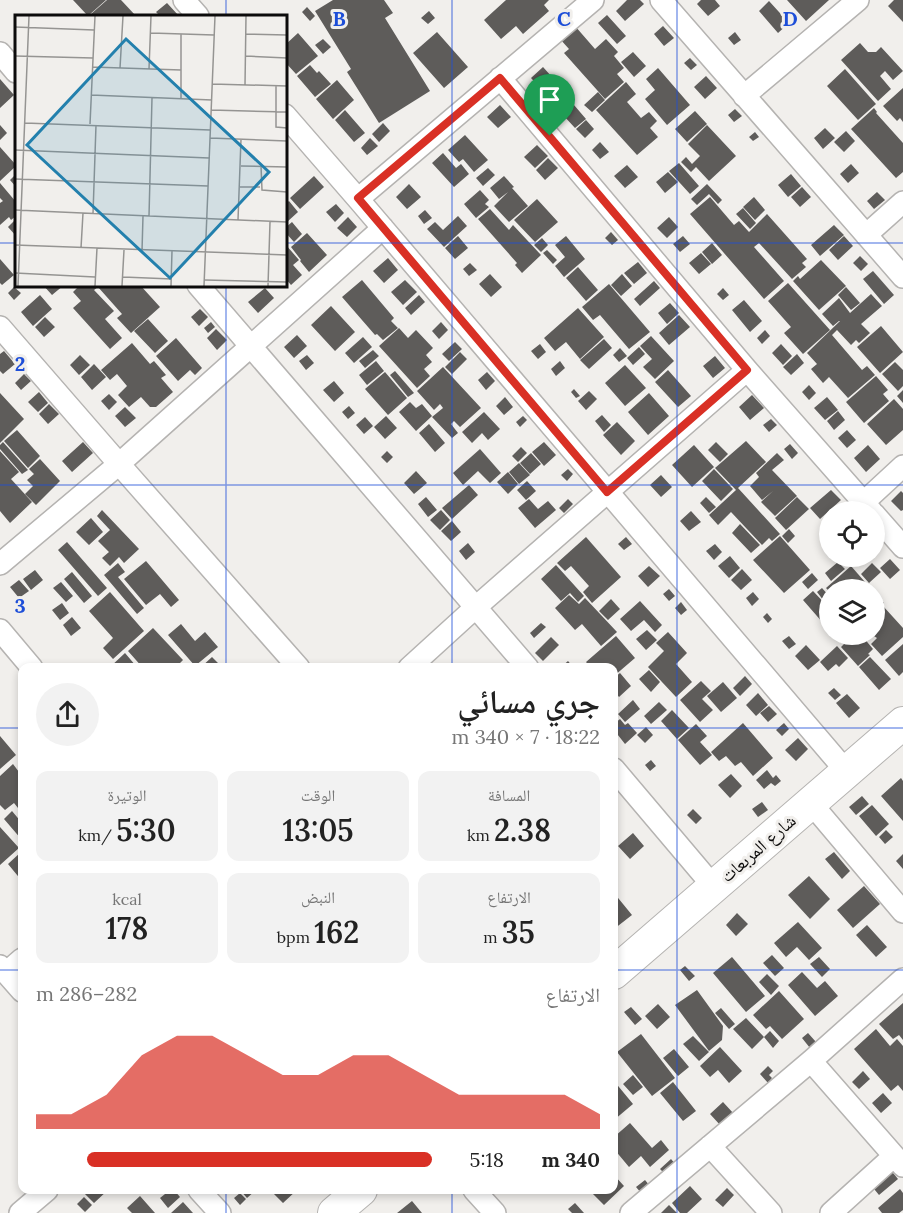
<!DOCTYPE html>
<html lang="ar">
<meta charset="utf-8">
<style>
:root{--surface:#fff;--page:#f2f2f2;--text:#222;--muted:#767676;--accent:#d93025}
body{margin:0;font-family:Lora,"Noto Naskh Arabic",serif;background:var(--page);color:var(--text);direction:rtl;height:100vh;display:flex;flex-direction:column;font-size:22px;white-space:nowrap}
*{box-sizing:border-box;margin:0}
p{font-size:20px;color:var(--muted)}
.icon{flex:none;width:33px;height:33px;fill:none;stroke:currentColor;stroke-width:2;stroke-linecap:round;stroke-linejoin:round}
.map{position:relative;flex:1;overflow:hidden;direction:ltr}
.drawer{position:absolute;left:18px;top:663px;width:600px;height:531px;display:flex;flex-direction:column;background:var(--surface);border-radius:12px;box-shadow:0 3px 9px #0003;direction:rtl}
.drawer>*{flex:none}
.tools{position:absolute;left:819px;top:501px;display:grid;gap:12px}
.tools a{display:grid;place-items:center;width:66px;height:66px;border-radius:50%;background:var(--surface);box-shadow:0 3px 9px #0003;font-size:30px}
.pin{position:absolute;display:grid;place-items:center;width:51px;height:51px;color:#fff;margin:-62px -26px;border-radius:50% 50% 50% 0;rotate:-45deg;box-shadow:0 0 6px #0007}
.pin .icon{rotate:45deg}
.round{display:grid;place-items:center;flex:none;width:63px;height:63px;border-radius:32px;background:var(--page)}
.summary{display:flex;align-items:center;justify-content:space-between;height:102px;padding:0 18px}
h1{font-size:33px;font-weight:600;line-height:45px}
.figures{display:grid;grid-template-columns:repeat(3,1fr);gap:9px;height:102px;padding:6px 18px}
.figures div{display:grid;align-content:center;border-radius:12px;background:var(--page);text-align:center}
.figures b{font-size:30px;font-weight:600}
.figures small{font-size:16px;font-weight:400}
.figures p{font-size:16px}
.chart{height:168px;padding:12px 18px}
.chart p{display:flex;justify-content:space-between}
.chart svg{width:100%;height:108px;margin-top:6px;fill:var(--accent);opacity:.7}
ul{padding:0 18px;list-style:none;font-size:20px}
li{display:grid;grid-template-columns:96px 72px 1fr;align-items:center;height:45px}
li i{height:15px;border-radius:8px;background:var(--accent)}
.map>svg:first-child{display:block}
</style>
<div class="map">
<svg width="903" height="1213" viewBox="0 0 903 1213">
<rect width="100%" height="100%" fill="#f1efec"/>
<path fill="#5e5c5a" d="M73,0H106L88,16Z
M107,0H121L136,16H93L91,14Z
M333,0H384L393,13L385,18L430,91L379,123L347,72L351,69L315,11Z
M506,0H549L544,5L549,11L523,34L516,26L501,39L484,20Z
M627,0H640L644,4L625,21L616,11Z
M701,0H715L720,6L708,16L697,4Z
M787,0H829L806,21Z
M894,0H903V22L888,6Z
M769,1L789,23L778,33L759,11Z
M167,3L179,16H160L156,12Z
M307,7L315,16L310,21L302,12Z
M429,11L435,18L428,24L421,18Z
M607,15L626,36L617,44L598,23Z
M575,26L595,49L606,39L618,52L614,56L624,68L617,74L624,82L605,99L564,53L569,49L560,39Z
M663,26L674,38L664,46L654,34Z
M437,32L468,67L444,88L413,53Z
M735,32L741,40L734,45L728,38Z
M298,33L318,56L296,74L285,62V45Z
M323,39L331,47L323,54L315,45Z
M860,43L868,52H876L881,47L903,71L893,80L885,71L880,76L891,89L878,101L841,60Z
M633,52L646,66L634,77L621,62Z
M690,58L697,65L691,70L684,63Z
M310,65L317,73L319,71L331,84L315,97L297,76Z
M543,67L561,87L550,98L531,78Z
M658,68L690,105L667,125L645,99L655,90L646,79Z
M845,69L876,104L858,120L827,86Z
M706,76L717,88L705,99L694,87Z
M0,79L14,95L0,108Z
M337,80L354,100L333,119L316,99Z
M626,82L636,94L627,102L641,118L649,112L657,121L650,128L658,137L637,155L596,110Z
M903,88V122L900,118L897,121L883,106Z
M598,92L605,100L592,112L584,105Z
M500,105L511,117L498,128L487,117Z
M574,105L586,119L575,128L563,115Z
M874,108L877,112L876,113L903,143V172L896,178L851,129Z
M735,109L742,116L734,122L728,115Z
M345,110L365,133L354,142L335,120Z
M695,111L707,124L687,142L675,129Z
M586,120L594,129L585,138L576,129Z
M383,123L390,131L379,142L372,134Z
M0,125L7,133L0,140Z
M707,125L736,156L709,181L696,167L691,172L681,162L686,157L692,164L700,156L688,144Z
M825,128L835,138L823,149L814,138Z
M846,131L855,141L844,152L834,142Z
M755,132L759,137L753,141L749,137Z
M465,135L488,160L474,172L463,159L459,162L448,150Z
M370,138L378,146L367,155L361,148Z
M600,142L609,152L600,159L592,150Z
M537,145L548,156L535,168L524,157Z
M0,147L16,165V166L0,181Z
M443,153L456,168L461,164L469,174L454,187L432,163Z
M548,158L558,168L545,180L536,170Z
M679,163L699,186L690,194L669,171Z
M851,164L859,173L848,183L840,174Z
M627,165L638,177L625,188L614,176Z
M488,168L495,175L483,186L476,178Z
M668,172L678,182L665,193L656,182Z
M16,174V187L10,180Z
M791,174L801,186L788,197L778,185Z
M314,176L324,187L300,209L290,198Z
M504,176L514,187L512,188L528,206L509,222L494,206L508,192L499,199L490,188Z
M0,183L16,202V216L11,220L9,217L0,225V203L3,201L0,198Z
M409,184L421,197L407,209L396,197Z
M707,184L722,200L718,204L709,194L697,205L691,199Z
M802,187L811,197L800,207L791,197Z
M480,190L489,200L485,204L489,207L476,218L464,204Z
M877,192L885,200L874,209L867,201Z
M710,197L734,225L739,221L749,232L767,214L807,259L802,263L806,267L792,279L759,243L754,247L784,281L764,299L690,214Z
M754,197L765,210L755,220L743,207Z
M537,199L558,222L535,242L514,220Z
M289,201L298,212L287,222L285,220V204Z
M336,204L344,213L335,222L326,212Z
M743,208L756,223L750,229L736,214Z
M490,209L509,230L513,225L541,255L522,273L515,265L517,263L478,219Z
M425,210L432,218L424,224L418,216Z
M458,216L467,226L444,247L427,229L435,222L443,230Z
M348,217L357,227L347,237L337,228Z
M669,217L678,227L667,238L657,228Z
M16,219V236L8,227Z
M292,222L302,234L294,242L285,232V228Z
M834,225L844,235L820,256L811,245Z
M611,232L618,240L612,245L605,238Z
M307,233L327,255L309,272L300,261L301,260L291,247Z
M458,236L468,248L455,259L445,248Z
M566,236L585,259L564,277L555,266L565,257L555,245Z
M683,236L690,244L680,252L673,244Z
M844,236L853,246L838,260L829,250Z
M542,238L548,245L541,252L534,245Z
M712,243L722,255L712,264L702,252Z
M286,245L299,260L293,265L302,275L291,285L285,278V246Z
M547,250L557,260L553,264L543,253Z
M701,253L711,264L699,274L689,263Z
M860,256L868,264L861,271L853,263Z
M388,258L398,270L384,283L373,271Z
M0,259L14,275L2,285L0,283Z
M821,260L846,286L819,310L793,281L798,276L800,279Z
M638,262L647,273L634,284L624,273Z
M470,263L477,270L469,276L463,269Z
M578,267L598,290L586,301L566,278Z
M873,271L894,295L884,304L863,279Z
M490,274L502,287L491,297L479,284Z
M622,274L632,286L621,296L611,285Z
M362,280L394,318L391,321L398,328L383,340L377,334L375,335L342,297Z
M405,280L417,292L403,305L391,292Z
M654,281L660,288L640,306L634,299Z
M788,283L830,330L803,354L784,333L791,327L768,301Z
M609,284L650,332L629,349L600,315L593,320L582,307Z
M43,285H64L52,295Z
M80,285H140L160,307L131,333L117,318L122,314L98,287L94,290L114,311L105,319L122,338L110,349L73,308L81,301L73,292Z
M14,287L21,293L14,300L8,293Z
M846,287L860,303L851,310L838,295Z
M265,288L274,298L258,313L248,302Z
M723,288L729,295L723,300L717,294Z
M871,294L882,306L861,324L870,333L859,343L856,340L851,345L837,330L832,335L862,370L867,366L875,375L848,398L829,377L823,383L811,369L817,364L807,353L840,321H839L833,326L822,314L839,298L850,313Z
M40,295L52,309L33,326L21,312Z
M419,295L425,302L411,315L405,308Z
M744,300L762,321L750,332L732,310Z
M670,303L679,313L667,324L658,313Z
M331,306L355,332L335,351L311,325Z
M578,308L604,337L580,359L566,342L555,351L544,338Z
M200,309L208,317L199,326L191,317Z
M679,315L690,327L669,345L659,333Z
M45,317L55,327L44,337L35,327Z
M148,319L168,341L155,353L134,331Z
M211,322L215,327L208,333L204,328Z
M441,322L448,330L439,339L432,331Z
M881,326L903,352L880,373L857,347Z
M399,328L408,338L416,330L433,348L426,355L432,362L424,369L430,376L417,388L379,346Z
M216,329L227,340L217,350L207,338Z
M765,330L770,336L762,344L757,338Z
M297,335L307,346L294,358L284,347Z
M651,336L674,361L655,379L643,367L652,359L640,346Z
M363,337L372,347L354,363L345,353Z
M176,338L202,368L195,375L190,370L178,381L156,356Z
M604,339L612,348L589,369L580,360Z
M455,342L462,349L449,361L442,354Z
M132,343L150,364L154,361L166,375L161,378L173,392L156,407H150L141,397L129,407L118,395L127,386L117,374L110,380L101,370Z
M540,344L546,352L538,359L531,351Z
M781,344L792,356L783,365L772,353Z
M639,347L645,354L633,365L627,358Z
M620,348L627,356L619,362L613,355Z
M373,350L379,356L365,368L359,361Z
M4,351L15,364L3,374L0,371V354Z
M460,352L467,359L452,374L445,367Z
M797,354L804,363L791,375L783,367Z
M80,355L90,365L79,375L70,365Z
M307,355L314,363L306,370L299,361Z
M715,356L725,368L713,378L703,366Z
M376,361L384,371L367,385L359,375Z
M560,361L565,368L556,376L551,369Z
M895,362L903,370V386L898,391L882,374Z
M94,364L106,377L92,390L81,377Z
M625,365L646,388L625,406L605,383Z
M443,367L481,408L460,427L454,421L451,424L458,433L452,438L432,417L443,408L440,404L434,410L417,391Z
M668,370L691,396L678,407L655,382Z
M395,371L414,393L408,397L390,375Z
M385,372L407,398L388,415L365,389Z
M487,372L495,381L486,390L478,380Z
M24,374L31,381L21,390L15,383Z
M876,376L888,390L883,394L889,401L864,423L846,402Z
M334,381L344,393L334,402L323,390Z
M809,385L816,393L809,400L802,392Z
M574,389L580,396L576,398L571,392Z
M903,390V403L897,396Z
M589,391L597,399L586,410L578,401Z
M39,392L48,403L38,412L28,402Z
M0,393L24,419L0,443Z
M649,393L669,416L648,435L628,412Z
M109,394L117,402L109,410L101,401Z
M752,395L764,408L750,420L739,407Z
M505,397L513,407L504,415L496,406Z
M827,397L838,410L825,420L814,408Z
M894,399L903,409V430L886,445L867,424Z
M410,402L416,408L422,404L432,416L416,431L399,412Z
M49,404L59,414L48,424L39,414Z
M349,406L355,413L348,419L342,412Z
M125,407L136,418L125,427L115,416Z
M838,411L845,420L834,430L827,421Z
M484,412L500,429L488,440L482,433L472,443L462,432Z
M602,415L611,425L604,432L595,421Z
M386,416L397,428L385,439L374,427Z
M523,416L527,420L520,427L516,422Z
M365,417L373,426L364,434L356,425Z
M771,419L777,425L769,432L763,425Z
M617,422L635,441L621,455L603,435Z
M429,424L445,443L435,452L419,433Z
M17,430L40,456L28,468L4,441Z
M847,430L856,440L847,448L838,438Z
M746,441L766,462L738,488L780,534L772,541L769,538L762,545L731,512L718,525L709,515L736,490L715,468Z
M3,442L28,470L22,474L0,449V445Z
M83,442L93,453L72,472L62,461Z
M544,442L556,455L544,466L532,452Z
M716,442L728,454L720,462L708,450Z
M790,444L798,453L792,459L784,449Z
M694,445L714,467L692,487L672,465Z
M868,445L880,459L866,472L854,458Z
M521,447L527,453L518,462L512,456Z
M480,449L501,473L490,483L478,471L463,485L453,473Z
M0,451L19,472L11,479L32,502L10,523L0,511Z
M387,451L393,457L387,463L381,457Z
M531,453L541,464L530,474L520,463Z
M777,453L784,460L772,470L797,496L775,516L761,502L773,491L762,500L750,486L759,477L756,473Z
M40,459L60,481L36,505L25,494L33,486L27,480L34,474L29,469Z
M519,463L530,475L519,484L509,472Z
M568,469L573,474L567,481L561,475Z
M714,469L733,489L721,501L702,481Z
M416,471L427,483L414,494L404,483Z
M508,472L518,484L508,494L497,482Z
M661,475L672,487L661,497L650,485Z
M527,481L536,491L526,500L517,490Z
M469,485L478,495L452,519L442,508Z
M831,490L841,500L820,519L810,508Z
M901,491L903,493V510L901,511L891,501Z
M426,497L437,510L428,517L418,504Z
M706,497L716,507L709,513L700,503Z
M797,497L809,509L786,530L775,518Z
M529,499L538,509L548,501L556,510L535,528L518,508Z
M568,499L573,504L564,513L559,508Z
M102,510L139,549L124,563L119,557L110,566L102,558L109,552L98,541L110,530L97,516Z
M441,510L450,520L440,530L430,520Z
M691,511L701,522L689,531L680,521Z
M91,518L103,532L89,545L76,532Z
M452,521L461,532L451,541L441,531Z
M740,524L760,545L751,553L732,533Z
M789,529L795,536L788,543L782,536Z
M780,536L810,570L784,593L753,560Z
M586,537L621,577L592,603L583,592L589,586L571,566L565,571L557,563Z
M626,537L632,544L624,550L618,544Z
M874,539L880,546L874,551Z
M67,542L107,588L98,596L58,550Z
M468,543L475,552L466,560L459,551Z
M715,544L722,552L714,560L706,551Z
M730,556L740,568L729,578L718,566Z
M890,559L900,570L890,579L880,568Z
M146,561L179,600L171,607L160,594L146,605L124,579Z
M838,562L845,569L831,581L825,573Z
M118,563L125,572L118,577L144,608L137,614L104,575Z
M872,563L881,572L869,583L861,574Z
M556,565L584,596L578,602L570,593L561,601L541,579Z
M649,566L660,576L648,587L638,576Z
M851,566L872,590H830V592L826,588Z
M742,569L752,580L741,590L731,580Z
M35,570L43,580L31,590L23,579Z
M72,572L92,596L84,603L64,579Z
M812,573L818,580L808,589L802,582Z
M19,580L29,591L19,598L10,587Z
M61,582L73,596L66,602L53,588Z
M822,588L830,597V603L827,605L817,592Z
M669,589L675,596L669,601L663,594Z
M813,591L830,609V631L803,600Z
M110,592L144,631L113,659L103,648L113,638L89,611Z
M753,592L759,599L752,606L746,598Z
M874,592L884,603L874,611Z
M569,595L579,604L585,598L617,632L601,646L582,624L575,630L555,608Z
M611,599L620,609L608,620L599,611Z
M640,601L662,625L655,632L644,620L631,631L620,619Z
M681,602L687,610L681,615L675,608Z
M62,603L69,613L60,620L52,610Z
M883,606L903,628V637L882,656L871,644L877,638L874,636V613Z
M767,613L772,619L768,623L763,617Z
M72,617L81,628L71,636L63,625Z
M541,623L546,627L534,638L530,633Z
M181,624L195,641L205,632L218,647L195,666L168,635Z
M153,628L183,660L177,666L178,668H143L128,651Z
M647,630L657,640L646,650L636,639Z
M668,632L687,653L676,664L692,682L676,697L648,667L664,651L656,643Z
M833,634H852L841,643Z
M616,636L635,658L614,676V668H591L586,662Z
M789,636L796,644L789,649L782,641Z
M852,636L858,642L863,637L873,649L868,654L870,655L858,666L841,647Z
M551,637L559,645L543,661L535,653Z
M903,644V672L899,676L885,660Z
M806,645L820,660L808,670L795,656Z
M837,646L848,658L839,667L836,664L828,671L820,662Z
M125,653L136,666L135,668H109Z
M212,657L221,666L219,668H200Z
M870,657L891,679L879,690L859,667Z
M568,661L574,668H560Z
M649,670L660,682L651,692L639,679Z
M620,673L631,686L619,697L614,691V678Z
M745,676L752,684L740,696L733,688Z
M701,681L711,691L702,699L713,710L700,722L680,700Z
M723,682L737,698L721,712L707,696Z
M834,688L841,695L835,700L828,693Z
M758,693L768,705L756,716L746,705Z
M847,694L860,708L849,718L836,703Z
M633,700L640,709L625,722L618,714Z
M659,702L667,710L651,724L644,716Z
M769,706L777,714L768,722L760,713Z
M672,710L689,728L677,739L661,721Z
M620,719L625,725L628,723L637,733L625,744L614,730V724Z
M743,723L773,758L753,776L741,762L735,766L726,756L719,761L711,752Z
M784,723L789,729L782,736L776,730Z
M696,724L707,736L700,742L712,755L700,765L678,740Z
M646,727L653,735L645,743L637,735Z
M0,736L16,755L0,769Z
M798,738L808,749L796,761L785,750Z
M651,760L656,766L650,771L645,765Z
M13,764L22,776V813L14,803L5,810L0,805V776Z
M767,770L773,778L776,775L781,781L775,786L771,783L764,789L756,780Z
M731,774L742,786L730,798L718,785Z
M901,778L903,781V821L881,796Z
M862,796L869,804L856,815L849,807Z
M762,802L768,810L758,817L752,809Z
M872,805L889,824L876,836L859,816Z
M693,809L702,818L696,824L687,815Z
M12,811L22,823V840L4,819Z
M0,827L19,848L0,865Z
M886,830L893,837L885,844L879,837Z
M633,833L644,846L630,859L618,846Z
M22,845V881L8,864L21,852L18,849Z
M834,852L850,871L842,879L825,859Z
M903,854V869L896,861Z
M809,876L830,899L810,919L788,895Z
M864,886L880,904L853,928L837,910Z
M614,893L632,915L614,929Z
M737,913L748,924L736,936L726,925Z
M798,922L822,948L809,960L797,947L786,957L774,943Z
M867,925L887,947L876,957L856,935Z
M772,955L784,968L775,976L763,963Z
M732,957L765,996L746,1012L713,973Z
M819,957L830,969L822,977L810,964Z
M685,966L695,976L689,981L680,970Z
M802,972L817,988L825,981L838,996L815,1016L788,985Z
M767,974L779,986L771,995L759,982Z
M697,990L723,1026L722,1040L709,1051L675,1005Z
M779,991L804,1019L782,1039L770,1026L766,1029L753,1015Z
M903,1003V1040L899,1035L893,1039L879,1024Z
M658,1004L670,1017L657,1029L645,1016Z
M631,1007L642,1019L635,1025L624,1012Z
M721,1008L735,1024L729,1029L715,1013Z
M746,1018L764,1037L752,1049L733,1029Z
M876,1029L890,1046L897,1039L903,1046V1091L898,1085L891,1091L854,1049Z
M770,1031L779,1041L773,1048L764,1037Z
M808,1033L816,1042L810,1048L802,1038Z
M641,1034L675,1078L652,1096L617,1052Z
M693,1036L709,1052L699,1061L683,1044Z
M720,1047L742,1071L729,1083L718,1070L710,1077L700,1066Z
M674,1049L689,1067L678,1076L663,1058Z
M768,1066L773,1071L769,1075L772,1078L768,1083L760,1074Z
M863,1071L870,1079L859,1089L852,1082Z
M633,1075L643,1087L633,1095L623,1084Z
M614,1081L633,1104L614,1120Z
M673,1082L696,1111L683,1121L660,1093Z
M883,1093L892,1103L881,1113L872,1103Z
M723,1102L734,1114L721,1126L710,1114Z
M630,1123L652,1148L661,1140L669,1150L650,1167L641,1156L629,1167L614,1149V1137Z
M671,1159L677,1166L667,1176L660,1169Z
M889,1168L898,1179L879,1195L870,1184Z
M614,1175L624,1186L604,1205L589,1190H614Z
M645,1180L650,1186L642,1194L636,1187Z
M690,1186L702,1199L687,1213H680L672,1203Z
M727,1188L734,1195L723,1207L715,1200Z
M900,1189L903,1193V1210L899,1213H882L878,1208Z
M88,1190H108L94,1203L84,1193Z
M170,1190H174L180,1197L168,1208L160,1198Z
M240,1190H256L247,1198Z
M270,1190H297L283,1203Z
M240,1193L246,1199L240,1205L234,1198Z
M140,1196L155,1213H132L127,1208Z
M84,1197L92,1205L85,1212L77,1204Z
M412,1201L422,1213H397Z
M183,1202L193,1213H171Z
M575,1203L584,1213H572L568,1209Z
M669,1205L677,1213H661Z"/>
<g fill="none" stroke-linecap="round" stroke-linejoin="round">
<g stroke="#b5b3b1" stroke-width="24">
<path id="street" d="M184,0L198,16
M661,0L903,277
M0,53L16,72
M500,78L747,370L872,512
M744,96L858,0
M285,115L358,199L846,771
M358,199L593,0
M866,235L903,202
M198,285L528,668
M0,327L119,464L299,668
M864,502L903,466
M874,514L903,547
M0,564L119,464L383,228
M0,630L32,668
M409,668L476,607L747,370
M614,769L713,886
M810,802L903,912
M0,966L22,991
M6,973L22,959
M811,1061L903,1166
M710,1146L771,1213
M199,1190L220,1213
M474,1190L495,1213
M20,1213L47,1190
M631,1213L811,1061L903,979
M831,1213L894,1156"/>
</g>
<g stroke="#b5b3b1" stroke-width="34">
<path id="secondary" d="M614,973L903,723
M334,1213L361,1190"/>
</g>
<use href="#street" stroke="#fff" stroke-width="21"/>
<use href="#secondary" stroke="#fff" stroke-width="32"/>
</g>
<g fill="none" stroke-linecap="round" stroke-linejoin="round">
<g stroke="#fff" stroke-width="12">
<path id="route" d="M500,78L747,370L607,492L358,198Z"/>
</g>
<use href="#route" stroke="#d93025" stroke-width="8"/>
</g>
<path fill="none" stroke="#1d4ed8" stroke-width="1.5" stroke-opacity="0.55" d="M226,0V16M452,0V668M677,0V1213M0,243H16M285,243H903M226,285V668M0,485H903M0,728H22M614,728H903M0,970H22M614,970H903M226,1190V1213M452,1190V1213"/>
<g text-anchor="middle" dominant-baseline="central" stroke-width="6" stroke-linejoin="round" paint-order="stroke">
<g font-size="18" fill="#0c0b0b" stroke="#f1efec">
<text transform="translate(758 848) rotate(-41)">شارع المربعات</text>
</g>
</g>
<g transform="translate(15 15)">
<rect width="272" height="272" fill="#f1efec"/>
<path fill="none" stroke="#959492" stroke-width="1.5" d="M0,12L79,15M136,18L199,20M231,19L272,20M0,41L78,43M231,41L272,43M77,52L166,55M105,53L108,1M134,54L136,1M197,69L272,71M230,70L231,1M261,71V112L272,113M76,80L197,85M166,83V19M196,95L272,97M10,108L195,115M75,109L80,1M195,123L272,126M0,135L194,143M226,151L272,152M246,151L247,175L272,177M0,164L193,171M225,172H245M0,195L272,207M78,199L81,110M134,201L137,83M223,205L226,124M0,230L272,240M66,233L68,198M127,236L128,201M0,258L80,262M108,262L157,264M190,265L272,267M3,271L14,1M80,271L82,233M107,271L109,235M156,271L157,236M189,271L200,1M253,271L255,207"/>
<path fill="#2380ad" fill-opacity="0.15" stroke="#2380ad" stroke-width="3" d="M111,24L254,157L155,263L12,130Z"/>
<rect width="272" height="272" fill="none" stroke="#0c0b0b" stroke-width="3"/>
</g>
<g font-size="20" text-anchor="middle" font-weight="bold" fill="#1d4ed8" stroke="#f1efec" stroke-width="6" stroke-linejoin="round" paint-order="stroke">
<text x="339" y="26">B</text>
<text x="564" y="26">C</text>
<text x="790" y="26">D</text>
<text x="20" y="371">2</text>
<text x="20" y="613">3</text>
</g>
</svg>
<div class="tools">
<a><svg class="icon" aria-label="locate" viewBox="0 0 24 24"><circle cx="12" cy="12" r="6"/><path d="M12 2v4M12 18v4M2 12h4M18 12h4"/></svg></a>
<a><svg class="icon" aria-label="layers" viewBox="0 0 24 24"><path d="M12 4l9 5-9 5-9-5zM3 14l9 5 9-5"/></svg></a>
</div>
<div class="pin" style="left:550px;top:136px;background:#1e9e55"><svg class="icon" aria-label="arrive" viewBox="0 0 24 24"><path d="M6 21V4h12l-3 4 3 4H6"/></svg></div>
<section class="drawer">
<div class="summary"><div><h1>جري مسائي</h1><p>18:22 · 7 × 340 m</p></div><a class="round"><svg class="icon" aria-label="share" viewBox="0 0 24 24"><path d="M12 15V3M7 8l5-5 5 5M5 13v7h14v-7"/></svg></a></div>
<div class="figures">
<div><p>المسافة</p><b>2.38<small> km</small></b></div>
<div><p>الوقت</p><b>13:05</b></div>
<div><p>الوتيرة</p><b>5:30<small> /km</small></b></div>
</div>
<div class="figures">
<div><p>الارتفاع</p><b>35<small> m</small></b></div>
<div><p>النبض</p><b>162<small> bpm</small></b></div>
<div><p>kcal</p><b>178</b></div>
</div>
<div class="chart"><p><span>الارتفاع</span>282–286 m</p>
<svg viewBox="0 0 160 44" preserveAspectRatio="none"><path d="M0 44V38L10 38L20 30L30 14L40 6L50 6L60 14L70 22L80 22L90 14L100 14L110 22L120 30L130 30L140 30L150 30L160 38V44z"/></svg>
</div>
<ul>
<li><b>340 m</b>5:18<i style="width:87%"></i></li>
</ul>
</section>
</div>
